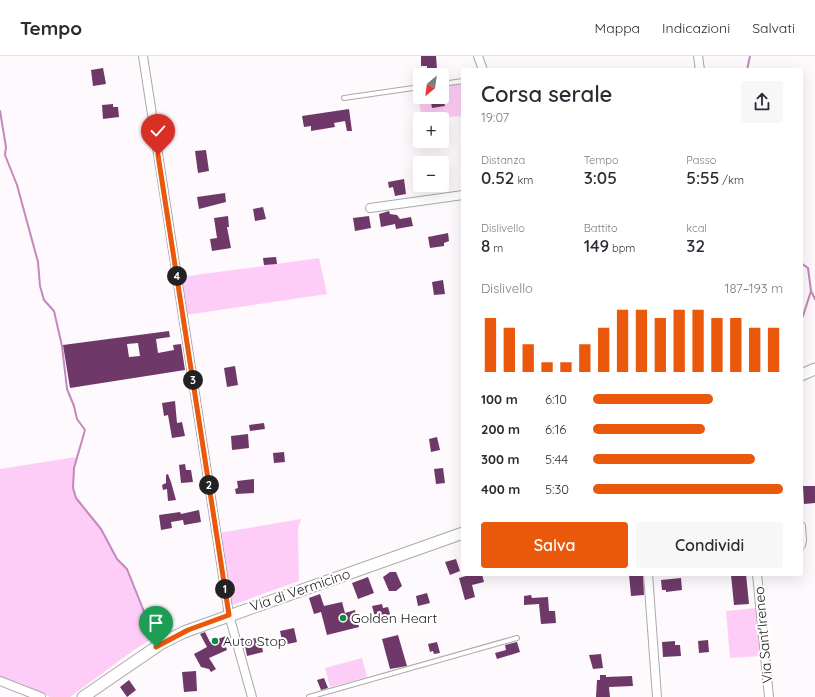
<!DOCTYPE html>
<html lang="it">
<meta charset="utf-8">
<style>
:root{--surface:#fff;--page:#f7f7f7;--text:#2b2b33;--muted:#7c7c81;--line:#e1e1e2;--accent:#ea580c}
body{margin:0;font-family:Quicksand,sans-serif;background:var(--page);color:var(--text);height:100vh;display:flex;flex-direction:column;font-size:15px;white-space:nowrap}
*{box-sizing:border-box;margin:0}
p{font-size:13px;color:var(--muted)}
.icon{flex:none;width:22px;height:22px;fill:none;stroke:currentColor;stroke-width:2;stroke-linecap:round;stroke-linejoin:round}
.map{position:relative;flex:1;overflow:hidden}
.panel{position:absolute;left:461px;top:12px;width:342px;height:508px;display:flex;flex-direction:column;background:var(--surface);border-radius:4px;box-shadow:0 4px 16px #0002}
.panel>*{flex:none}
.needle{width:26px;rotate:209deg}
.tools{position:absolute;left:413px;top:12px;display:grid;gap:8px}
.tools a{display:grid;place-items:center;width:36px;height:36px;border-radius:4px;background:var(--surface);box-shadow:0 4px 16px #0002;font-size:20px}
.pin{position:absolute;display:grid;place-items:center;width:34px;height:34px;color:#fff;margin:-41px -17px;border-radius:50% 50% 50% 0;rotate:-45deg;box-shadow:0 0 4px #0007}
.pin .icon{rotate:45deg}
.km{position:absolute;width:20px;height:20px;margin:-10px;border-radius:50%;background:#222;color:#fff;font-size:11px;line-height:20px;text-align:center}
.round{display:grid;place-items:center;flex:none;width:42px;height:42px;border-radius:4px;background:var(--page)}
.head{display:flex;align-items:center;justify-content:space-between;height:68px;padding:0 20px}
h1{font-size:22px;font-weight:600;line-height:30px}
.figures{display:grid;grid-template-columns:repeat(3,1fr);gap:6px;height:68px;padding:4px 20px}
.figures div{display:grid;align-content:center}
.figures b{font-size:17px;font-weight:600}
.figures small{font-size:11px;font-weight:400}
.figures p{font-size:11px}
.chart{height:112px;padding:8px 20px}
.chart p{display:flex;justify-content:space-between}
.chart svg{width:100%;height:72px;margin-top:4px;stroke:var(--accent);stroke-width:6}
.primary-button{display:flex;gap:8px;margin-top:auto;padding:8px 20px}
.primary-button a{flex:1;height:46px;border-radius:4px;background:var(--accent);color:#fff;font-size:16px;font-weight:600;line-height:46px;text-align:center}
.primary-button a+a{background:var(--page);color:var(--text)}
ul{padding:0 20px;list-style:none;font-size:13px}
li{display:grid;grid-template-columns:64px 48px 1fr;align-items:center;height:30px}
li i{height:10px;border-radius:5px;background:var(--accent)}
header{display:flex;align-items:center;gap:24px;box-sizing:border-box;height:56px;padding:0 20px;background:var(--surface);border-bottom:1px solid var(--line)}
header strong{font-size:19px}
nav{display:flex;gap:22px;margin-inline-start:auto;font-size:14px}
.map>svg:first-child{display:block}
</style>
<header>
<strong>Tempo</strong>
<nav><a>Mappa</a><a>Indicazioni</a><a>Salvati</a></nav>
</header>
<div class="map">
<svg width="815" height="641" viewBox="0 0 815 641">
<rect width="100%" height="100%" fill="#fdf9fc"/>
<path fill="#fecdf7" d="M463,27V60L422,63L417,33H420V41H430L432,52L445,50L442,30Z
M276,201L277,208L319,202L327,238L186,259L180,221L264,210L263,203Z
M76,401L73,432L76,442L101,473L117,503L127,513L151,573L159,578L134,594L70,641H50L17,626L0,621V413Z
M301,463L298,473L299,525L232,549L219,477Z
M756,552L760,600L730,602L726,555Z
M362,602L367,621L330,631L325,612Z"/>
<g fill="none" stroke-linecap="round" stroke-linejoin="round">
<path stroke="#c388bc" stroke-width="2" d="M747,14L750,0
M0,55L6,91L5,99L17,129L38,206L40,230L44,244L54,255L62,290L67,333L74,350L77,363L85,374L74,412L73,432L76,442L101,473L117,503L127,513L151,573L159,578
M801,207L808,212L811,235L815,243
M803,260L811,235"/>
</g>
<path fill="#6e3968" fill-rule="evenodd" d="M421,0H436L437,13L427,14V10H421Z
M103,12L106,28L93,30L91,14Z
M430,41H443L445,50L432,52Z
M113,48V51H118L119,61L103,63L102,49Z
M349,53L352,75H347L345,65L334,67L335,71L311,75V70L304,71L302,60Z
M206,94L209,115L198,117L195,95Z
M404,123L406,138L395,140L393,131L389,132L388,126Z
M225,137L226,146L199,153L197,141Z
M263,151L266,163L255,165L253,153Z
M389,155L390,158L397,159L400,163L411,161L413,170L396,173L395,168L381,171L379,158Z
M228,160L229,171H227L231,192L212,195L210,183L217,182L214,162Z
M369,160L371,172L355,175L353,162Z
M448,177L449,185L444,187V190L430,192L428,181Z
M276,201L277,208L264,209L263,202Z
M443,224L445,238L434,239L432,226Z
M169,275L170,281L156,283L158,297L174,294L173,289L181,288L185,314L70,332L63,289ZM138,287L140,300L129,301L127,288Z
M235,310L238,329L227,331L224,312Z
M175,345L177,367L182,366L185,380L172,382L168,359L164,360L162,347Z
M264,367L265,373L250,375L249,369Z
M248,378L249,392L232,394L231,380Z
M437,381L440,394L431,396L429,383Z
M284,396L285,406L274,407L273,397Z
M185,408L186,414H191L193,426L181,427L179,409Z
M443,412L445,427L436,428L434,413Z
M168,418L171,426L176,444L168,445L167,433L163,434L162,429L166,427V419Z
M254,423V437L236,438L235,433L238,432L237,425Z
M803,430H815V447L804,448Z
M199,454L201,466L184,469L183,464L171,466L172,472L161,474L159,459L180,456L181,458Z
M456,503L460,515L450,519L445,506Z
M390,516H396L402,530L396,535H389L383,521Z
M473,518H482L484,526L472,529L475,541L465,544L459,522Z
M629,518H643L644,539L631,540Z
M743,518H746L749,548L734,549L731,519Z
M368,521L374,537L358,543L352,527Z
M681,522L682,534L666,536V534H662L661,524Z
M427,537L430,547L418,550L416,540Z
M320,538L324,550L342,546L345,557L355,554L359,571L327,579L321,556L314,558L309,542Z
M531,539L532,542L548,541L549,555H555L556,567L541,568L539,548L524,549V540Z
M382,548L383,552L388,551L391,561L380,564L379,560L375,561L372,550Z
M294,572L297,586L283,589L280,575Z
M205,576L210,586L226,580L228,586L225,588L227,594L209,602L216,613L211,616L209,613L201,611L194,598L207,591L200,578Z
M398,579L407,610L390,613L382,583Z
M260,581L263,596L247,600L244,585Z
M708,584L709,596L699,597L698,585Z
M675,585V589H680L681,600L663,601L662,586Z
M437,586L440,597L434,598L433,595L430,596L428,588Z
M517,586L520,596L497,603L495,597L506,594L505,589Z
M601,598L603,612L593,613L589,599Z
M196,615L197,635L184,636L182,616Z
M600,619H606V621L632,620L633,630L609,631L610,641H596L597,624H600Z
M324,622L328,632L321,634L317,624Z
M129,624L136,634L127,641L120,631Z"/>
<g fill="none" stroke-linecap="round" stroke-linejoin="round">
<g stroke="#aba8ab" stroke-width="6">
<path id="service" d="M442,28L463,25
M344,42L420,31
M309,641L517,582"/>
</g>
<g stroke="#aba8ab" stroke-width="10">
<path id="minor" d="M143,0L229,559L252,641
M478,0L483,14
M698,0L700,14
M370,152L463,139
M801,470L802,484L801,489
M648,518L657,641
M757,518L769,641
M0,625L41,641"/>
</g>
<g stroke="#aba8ab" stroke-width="13">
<path id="secondary" d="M801,319L815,313
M83,641L162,587L184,576L463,477"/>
</g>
<use href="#service" stroke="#fff" stroke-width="4"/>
<use href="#minor" stroke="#fff" stroke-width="8"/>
<use href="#secondary" stroke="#fff" stroke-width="11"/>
</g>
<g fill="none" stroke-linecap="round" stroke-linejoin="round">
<g stroke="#fff" stroke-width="8">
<path id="route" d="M156,591L188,574L229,559L158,99"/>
</g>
<use href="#route" stroke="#ea580c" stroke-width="5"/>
</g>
<g fill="#118a44" stroke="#fff" stroke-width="1.5">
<circle cx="343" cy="562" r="4"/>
<circle cx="215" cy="585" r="4"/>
</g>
<g text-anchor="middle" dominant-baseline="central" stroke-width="4" stroke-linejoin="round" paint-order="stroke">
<g font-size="14" fill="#1c1b1c" stroke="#fff">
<text transform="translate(300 534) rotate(-19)">Via di Vermicino</text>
<text transform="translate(763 579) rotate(-95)">Via Sant'Ireneo</text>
</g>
<g font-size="14" fill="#1c1b1c" stroke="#fff" text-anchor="start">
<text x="351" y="562">Golden Heart</text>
<text x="223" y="585">Auto Stop</text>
</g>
</g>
</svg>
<div class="tools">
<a><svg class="needle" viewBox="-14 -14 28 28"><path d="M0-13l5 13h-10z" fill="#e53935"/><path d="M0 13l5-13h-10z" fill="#7c7c81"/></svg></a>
<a>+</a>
<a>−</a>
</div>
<div class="pin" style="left:156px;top:591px;background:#1e9e55"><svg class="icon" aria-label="arrive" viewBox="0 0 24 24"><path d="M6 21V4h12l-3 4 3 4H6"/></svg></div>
<div class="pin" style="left:158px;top:99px;background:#d93025"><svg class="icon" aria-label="check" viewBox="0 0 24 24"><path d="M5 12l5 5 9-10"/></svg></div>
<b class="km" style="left:225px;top:533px">1</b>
<b class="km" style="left:209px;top:429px">2</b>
<b class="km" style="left:193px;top:324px">3</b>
<b class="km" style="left:177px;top:220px">4</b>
<section class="panel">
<div class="head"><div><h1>Corsa serale</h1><p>19:07</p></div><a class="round"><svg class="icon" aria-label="share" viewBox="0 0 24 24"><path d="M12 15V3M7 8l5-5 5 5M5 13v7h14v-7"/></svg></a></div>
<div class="figures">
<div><p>Distanza</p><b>0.52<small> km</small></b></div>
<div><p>Tempo</p><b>3:05</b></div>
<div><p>Passo</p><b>5:55<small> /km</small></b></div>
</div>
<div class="figures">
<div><p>Dislivello</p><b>8<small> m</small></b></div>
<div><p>Battito</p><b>149<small> bpm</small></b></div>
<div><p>kcal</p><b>32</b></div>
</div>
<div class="chart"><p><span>Dislivello</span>187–193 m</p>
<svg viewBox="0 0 160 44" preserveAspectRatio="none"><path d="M5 44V11M15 44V17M25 44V27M35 44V38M45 44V38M55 44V27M65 44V17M75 44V6M85 44V6M95 44V11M105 44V6M115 44V6M125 44V11M135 44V11M145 44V17M155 44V17"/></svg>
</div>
<ul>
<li><b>100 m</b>6:10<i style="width:63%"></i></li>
<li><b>200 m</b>6:16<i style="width:59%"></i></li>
<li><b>300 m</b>5:44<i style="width:85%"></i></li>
<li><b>400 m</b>5:30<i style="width:100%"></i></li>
</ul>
<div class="primary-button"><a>Salva</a><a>Condividi</a></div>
</section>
</div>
